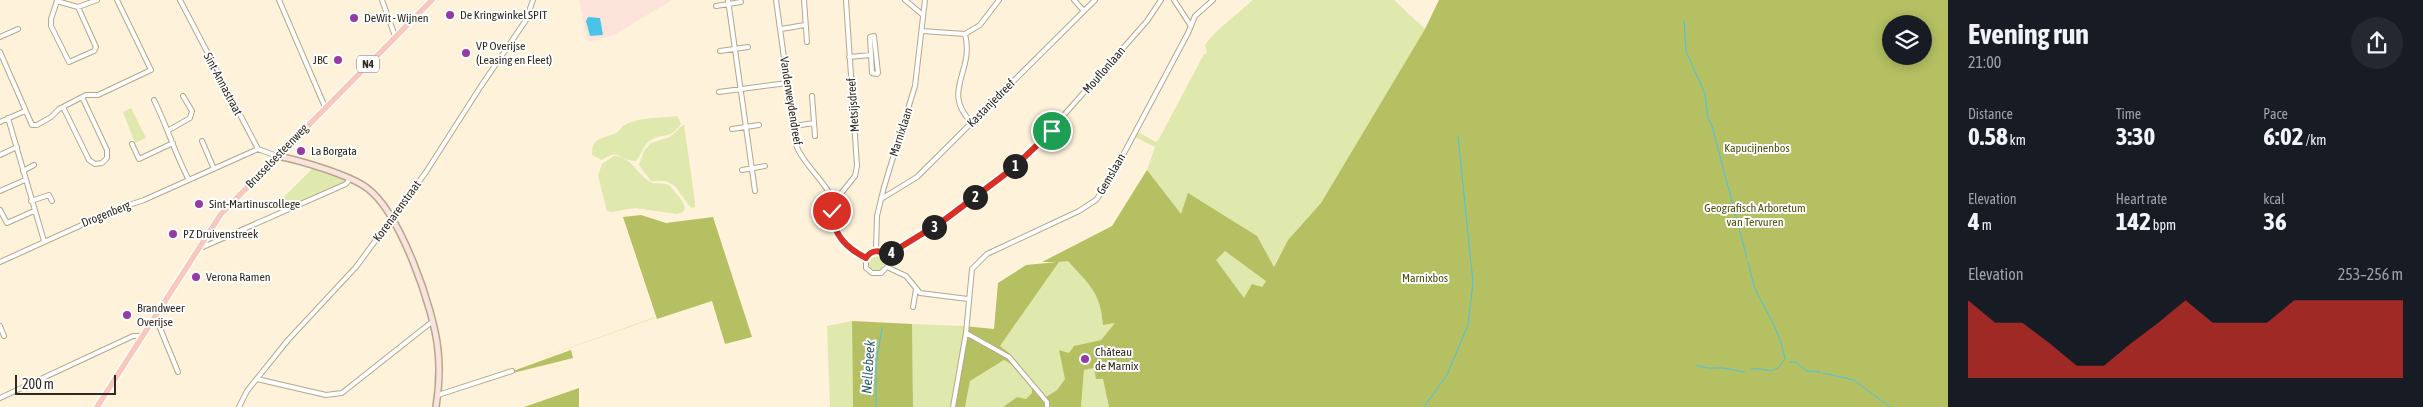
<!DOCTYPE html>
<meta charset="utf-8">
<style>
:root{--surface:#171b24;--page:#242831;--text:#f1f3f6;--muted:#9ea1a6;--accent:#d93025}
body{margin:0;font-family:"Asap Condensed",sans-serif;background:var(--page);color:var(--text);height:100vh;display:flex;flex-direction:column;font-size:19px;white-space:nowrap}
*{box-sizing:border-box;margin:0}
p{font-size:16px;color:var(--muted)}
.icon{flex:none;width:28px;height:28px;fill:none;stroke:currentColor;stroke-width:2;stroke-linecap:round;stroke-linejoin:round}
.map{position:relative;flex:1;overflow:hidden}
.sheet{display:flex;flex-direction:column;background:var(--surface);width:475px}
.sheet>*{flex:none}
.tools{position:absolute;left:1882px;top:15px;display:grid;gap:10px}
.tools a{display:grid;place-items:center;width:50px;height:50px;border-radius:50%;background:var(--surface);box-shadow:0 2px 12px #0003;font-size:25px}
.scale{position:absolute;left:15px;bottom:12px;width:101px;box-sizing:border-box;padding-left:5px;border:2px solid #2f2a1e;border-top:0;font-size:14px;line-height:18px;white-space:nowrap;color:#2f2a1e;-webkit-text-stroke:4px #fff;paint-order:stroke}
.pin{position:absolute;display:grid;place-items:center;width:42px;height:42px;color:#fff;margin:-21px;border:2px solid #fff;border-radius:50%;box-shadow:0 1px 5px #0007}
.km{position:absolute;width:25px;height:25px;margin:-12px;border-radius:50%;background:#222;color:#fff;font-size:14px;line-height:25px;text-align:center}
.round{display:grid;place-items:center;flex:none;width:52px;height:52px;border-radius:26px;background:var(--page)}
.summary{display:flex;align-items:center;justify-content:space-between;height:85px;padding:0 20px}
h1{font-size:28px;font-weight:700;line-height:38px}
.stats{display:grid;grid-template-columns:repeat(3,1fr);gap:8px;height:85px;padding:5px 20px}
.stats div{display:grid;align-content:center}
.stats b{font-size:25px;font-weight:700}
.stats small{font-size:14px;font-weight:400}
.stats p{font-size:14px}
.chart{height:140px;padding:10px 20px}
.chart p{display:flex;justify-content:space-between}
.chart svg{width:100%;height:90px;margin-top:5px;fill:var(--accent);opacity:.7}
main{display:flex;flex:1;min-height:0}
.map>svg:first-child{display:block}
</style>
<main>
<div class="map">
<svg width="1948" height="407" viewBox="0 0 1948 407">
<rect width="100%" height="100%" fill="#fef2da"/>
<path fill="#fce4da" d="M579,0H672L614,35L588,42Z"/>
<path fill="#dfe8ad" d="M1253,0H1394L1425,29L1321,203L1288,240L1262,287L1244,298L1147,170L1155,147L1135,137L1138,132L1156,142L1159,139L1204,54L1207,53L1205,44L1217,31Z
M131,108L146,138L135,143L123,112Z
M677,116L681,124C668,140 668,132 653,139C643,143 642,154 636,161C619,161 620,147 602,160L592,155C591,136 605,139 618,132C620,130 621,128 623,126C636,117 662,118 677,116Z
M684,124L695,202V207L691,208L675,186L666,181H651L639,165L644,151L651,143L670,137Z
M614,156C631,156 636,173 649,181C655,185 662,182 669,185L681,199L685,208L683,212L677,214L635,208L611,212L607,211L598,176L602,164Z
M312,169L346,180L345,184L284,211L281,204L282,199Z
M868 262a9 9 0 1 1 18 0a9 9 0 1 1-18 0Z
M1068,261C1090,286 1100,290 1103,325L1115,323L1101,340L1074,346L1064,370L1065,379L1057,390L1046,397L1000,346L1059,262Z
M655,317V318L513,368Z
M852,321L853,407H830L827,326Z
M912,324L964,326L952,407H913Z
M1004,360L1011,364L1032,389V394L1026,399L1017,397L1003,407H965L970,381Z
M1094,368L1103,378L1109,407H1081L1084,370Z"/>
<path fill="#b4c062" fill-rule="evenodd" d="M1439,0H1948V407H1109L1103,379H1096L1094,368L1084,370L1081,407H1003L1017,397L1026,399L1032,393V389L1011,364L1004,360L970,381L965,407H952L964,326L994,329L998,283L1026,265L1057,262H1042L1112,226L1147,170L1181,214L1188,193L1257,236L1274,267L1288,240L1321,203L1425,29ZM1891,24H1924V56H1891ZM1225,251L1266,281L1262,287L1252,284L1244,298L1216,260ZM1068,261C1090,286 1100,291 1103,325L1115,323L1101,340L1074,346L1069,353L1059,350L1065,379L1057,390L1046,397L1009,353L1000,346L1059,262Z
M641,215L666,223L713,217L752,337L725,344L712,301L657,319L623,217Z
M852,321L912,324L913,407H853Z
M571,350L573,358L513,373V371Z
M579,388V407H524Z"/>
<path fill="#48c3ea" d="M588,17L600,18L603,35L590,36L586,21Z"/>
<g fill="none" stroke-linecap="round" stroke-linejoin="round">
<path stroke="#48c3ea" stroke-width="1" d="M1684,21L1686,51L1705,94L1708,118L1712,126L1747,258
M1748,262C1751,272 1752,283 1757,293C1768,314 1781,335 1785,359
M1790,362H1795L1807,371L1820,372
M1696,365C1712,371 1716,366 1729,369C1735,370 1739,372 1745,372
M1751,369C1766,366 1772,379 1784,360
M1823,373L1854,380L1890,407
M876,407V363L882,328
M1424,407L1447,375L1468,325L1473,282L1458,136"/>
<g stroke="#b5a78b" stroke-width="6">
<path id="street" d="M180,0L258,149L277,156
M279,0L325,107
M382,0L395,36
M728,0L755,191
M776,0L796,145C804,166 824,179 833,200C835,205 832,213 832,219C832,237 851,251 866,258
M804,0L807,42
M905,0L923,15
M1074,0L1084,11
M1174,0L1191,26
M57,1L51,19V26L69,62L94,51L96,47L78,7
M57,1L78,7L97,0
M716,6L741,2
M781,29L805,25
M922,31L965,34L980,25L999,0
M965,34C975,72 940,91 972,123
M874,36L878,73L877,74L872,73L870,37Z
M0,37L18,29
M720,51L748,47
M0,52L32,125H37L51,117L59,109L86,95H98L151,70L117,0
M849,57L871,55
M719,92L787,83
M812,96L815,136
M154,100C167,126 175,154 189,180
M63,107L89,160L95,164L102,163L107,158V150L82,97
M8,118L44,241
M0,122L25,111
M794,126L814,123
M732,129L759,125
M169,130L190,118L192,111L183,96
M202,141L214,169
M132,144L139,159L173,143
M0,155L17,147
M742,170L765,166
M23,171L34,165
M0,191L25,180
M881,199L917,177L1095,0
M31,201L49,195L52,201
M834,202L855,176L857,166L846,0
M0,210L7,223L34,211
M199,246L203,247L346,184L350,179
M876,251L877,216L884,187L915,86L925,0
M886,256L943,221L1012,169L1033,150L1147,21L1161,0
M866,258V268L872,273H881L887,267
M866,258L876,251
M0,262L117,209L144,200L258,149
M887,267L906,276L920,293L968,299
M913,307L916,289
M155,316L178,372
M0,326L4,336
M966,333L1009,357L1047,402V407
M257,379L326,395L342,393L433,321
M438,395L512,371
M0,398L133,336H142
M239,407L247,391L288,340L356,267L426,172L481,86L526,20L533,0
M953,407L966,333L972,269L987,254L1079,211L1096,200L1107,185L1188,33L1195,16L1213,0"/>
</g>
<g stroke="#b5a78b" stroke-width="8">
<path id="secondary" d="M277,156C299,160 350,175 367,188C400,212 434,309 438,350C440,369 439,388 436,407"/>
</g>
<g stroke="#fff" stroke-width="8">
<path id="primary" d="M97,407L221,214L432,0"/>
</g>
<use href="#street" stroke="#fff" stroke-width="4"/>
<use href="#secondary" stroke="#fbe3dd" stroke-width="5"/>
<use href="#primary" stroke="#f7c8bb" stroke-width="5.5"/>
</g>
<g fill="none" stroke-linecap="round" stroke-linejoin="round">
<g stroke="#fff" stroke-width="10">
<path id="route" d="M832,211C832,234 846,248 866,258C871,250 880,249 886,256L943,221L1012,169L1052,131"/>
</g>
<use href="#route" stroke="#d93025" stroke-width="6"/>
</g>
<g fill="#963aa4" stroke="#fff" stroke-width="2">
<circle cx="450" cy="15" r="5"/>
<circle cx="354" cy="18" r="5"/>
<circle cx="466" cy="53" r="5"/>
<circle cx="338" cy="60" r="5"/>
<circle cx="301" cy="151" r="5"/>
<circle cx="199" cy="204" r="5"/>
<circle cx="173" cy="234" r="5"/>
<circle cx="196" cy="277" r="5"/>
<circle cx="127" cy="315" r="5"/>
<circle cx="1085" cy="359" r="5"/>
</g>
<g text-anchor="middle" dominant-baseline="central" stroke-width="4" stroke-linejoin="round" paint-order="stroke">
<rect fill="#fff" stroke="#6d6a62" stroke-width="1" x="357" y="55.5" width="22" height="17" rx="4"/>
<g font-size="11" font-weight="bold" fill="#2f2a1e">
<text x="368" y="64">N4</text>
</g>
<g font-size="12" fill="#2f2a1e" stroke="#fff" text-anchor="start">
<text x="460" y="15">De Kringwinkel SPIT</text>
<text x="364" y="18">DeWit - Wijnen</text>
<text x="476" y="46">VP Overijse<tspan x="476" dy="14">(Leasing en Fleet)</tspan></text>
<text x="328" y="60" text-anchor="end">JBC</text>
<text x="311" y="151">La Borgata</text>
<text x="209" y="204">Sint-Martinuscollege</text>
<text x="183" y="234">PZ Druivenstreek</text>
<text x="206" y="277">Verona Ramen</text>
<text x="137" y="308">Brandweer<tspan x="137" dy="14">Overijse</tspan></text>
<text x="1095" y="352">Château<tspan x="1095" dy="14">de Marnix</tspan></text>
</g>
<g font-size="12" fill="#2f2a1e" stroke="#fff">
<text transform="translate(1104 70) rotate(-49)">Mouflonlaan</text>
<text transform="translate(223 84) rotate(62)">Sint-Annastraat</text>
<text transform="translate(791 101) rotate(81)">Vanderweydendreef</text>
<text transform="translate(991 103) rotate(-45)">Kastanjedreef</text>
<text transform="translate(853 105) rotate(-94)">Metsijsdreef</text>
<text transform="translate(901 132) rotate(-72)">Marnixlaan</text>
<text transform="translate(277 156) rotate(-46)">Brusselsesteenweg</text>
<text transform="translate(1111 174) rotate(-60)">Gemslaan</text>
<text transform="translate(397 211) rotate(-54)">Korenarenstraat</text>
<text transform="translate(106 214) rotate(-22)">Drogenberg</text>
</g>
<g font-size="12" fill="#4b520a" stroke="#fff">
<text x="1757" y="148">Kapucijnenbos</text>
<text x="1755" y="208">Geografisch Arboretum<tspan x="1755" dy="14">van Tervuren</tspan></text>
<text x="1425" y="278">Marnixbos</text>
</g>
<g font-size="14" font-style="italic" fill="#2c5d6e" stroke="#fff">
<text transform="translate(868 367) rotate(-86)">Nellebeek</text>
</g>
</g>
</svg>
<div class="tools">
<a><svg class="icon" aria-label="layers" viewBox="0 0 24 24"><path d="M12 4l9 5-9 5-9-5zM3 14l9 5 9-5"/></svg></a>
</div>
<div class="scale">200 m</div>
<div class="pin" style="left:1052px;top:131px;background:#1e9e55"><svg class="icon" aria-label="arrive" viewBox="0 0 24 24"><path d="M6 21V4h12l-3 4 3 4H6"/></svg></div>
<div class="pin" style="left:832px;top:211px;background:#d93025"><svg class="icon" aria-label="check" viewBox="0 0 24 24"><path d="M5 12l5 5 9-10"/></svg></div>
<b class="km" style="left:1015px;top:166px">1</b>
<b class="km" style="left:975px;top:197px">2</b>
<b class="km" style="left:934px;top:227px">3</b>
<b class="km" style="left:891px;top:253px">4</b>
</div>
<section class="sheet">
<div class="summary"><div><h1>Evening run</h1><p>21:00</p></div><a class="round"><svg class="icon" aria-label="share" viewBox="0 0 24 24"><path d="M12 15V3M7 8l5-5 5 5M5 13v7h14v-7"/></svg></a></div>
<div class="stats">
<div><p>Distance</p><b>0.58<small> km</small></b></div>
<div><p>Time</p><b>3:30</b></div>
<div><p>Pace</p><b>6:02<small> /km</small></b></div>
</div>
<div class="stats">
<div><p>Elevation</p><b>4<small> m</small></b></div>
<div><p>Heart rate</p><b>142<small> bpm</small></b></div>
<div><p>kcal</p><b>36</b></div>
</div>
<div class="chart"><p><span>Elevation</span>253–256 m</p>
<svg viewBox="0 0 160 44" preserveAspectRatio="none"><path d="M0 44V6L10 17L20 17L30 27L40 38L50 38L60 27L70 17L80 6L90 17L100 17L110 17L120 6L130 6L140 6L150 6L160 6V44z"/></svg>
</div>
</section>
</main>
